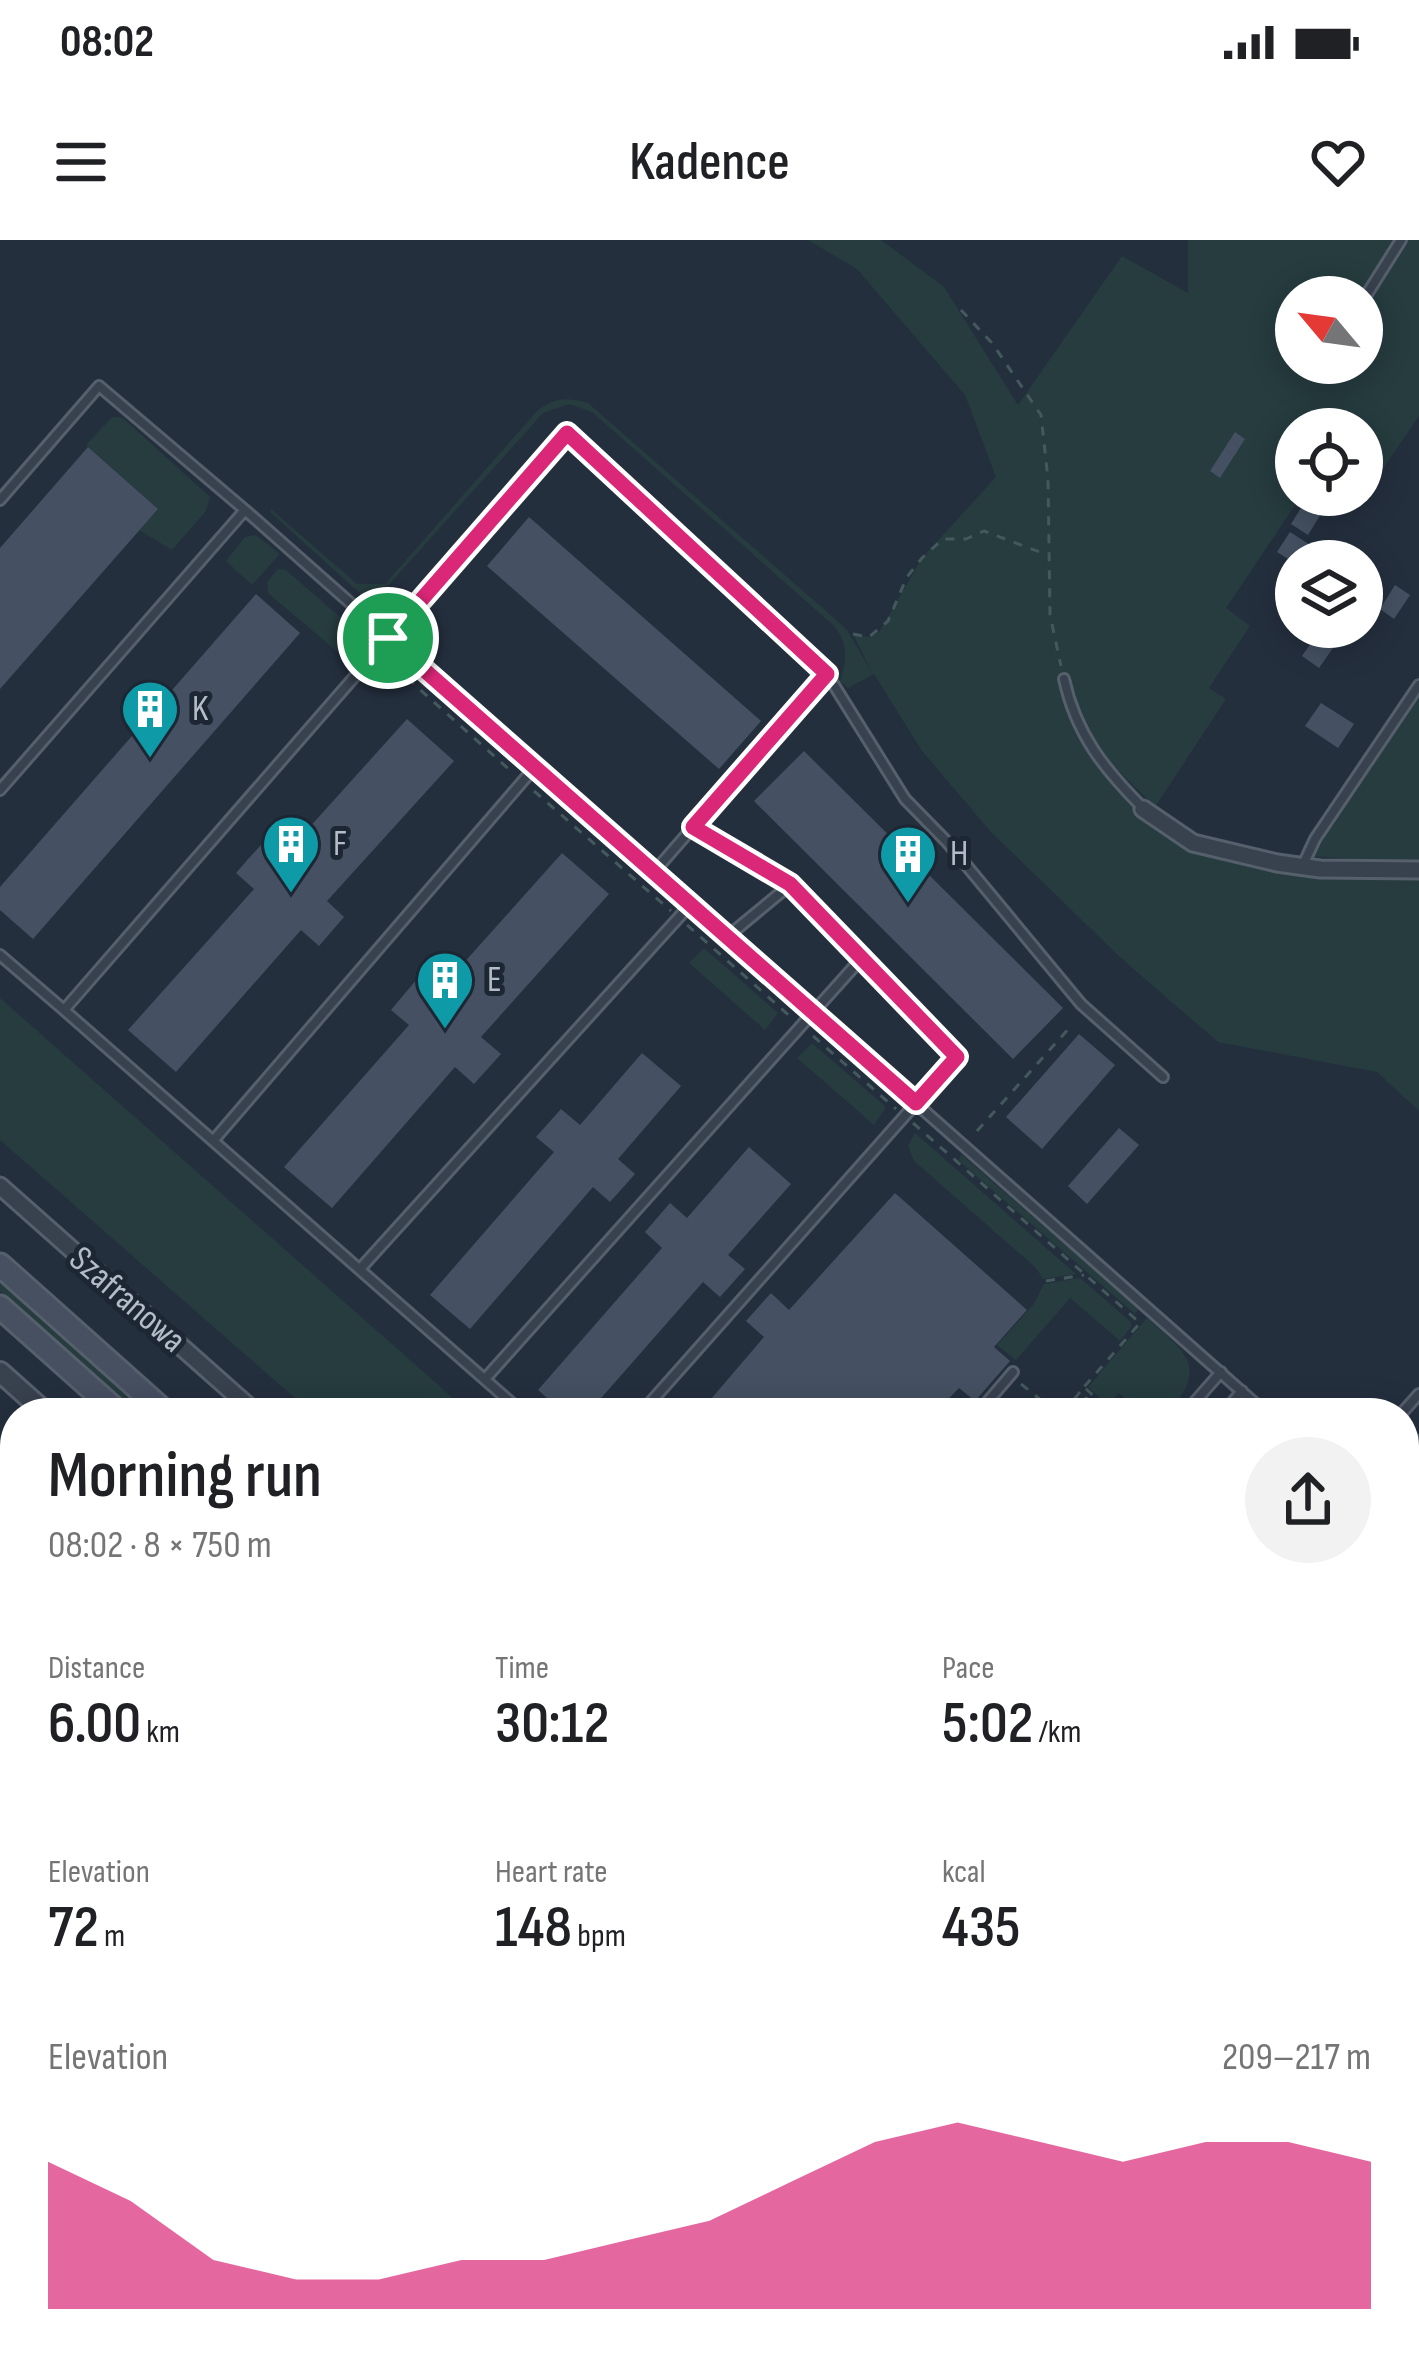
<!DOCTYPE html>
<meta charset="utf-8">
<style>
:root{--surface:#fff;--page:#f2f2f2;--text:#202124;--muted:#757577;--accent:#db2777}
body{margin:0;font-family:"Sofia Sans Condensed",sans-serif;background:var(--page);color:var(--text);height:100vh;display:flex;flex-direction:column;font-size:45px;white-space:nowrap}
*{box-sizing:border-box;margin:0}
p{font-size:39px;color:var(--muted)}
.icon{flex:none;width:66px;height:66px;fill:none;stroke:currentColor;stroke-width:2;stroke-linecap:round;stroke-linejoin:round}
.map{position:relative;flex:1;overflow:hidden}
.details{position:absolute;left:0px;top:1158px;width:1419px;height:972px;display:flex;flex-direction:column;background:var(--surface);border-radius:48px 48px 0 0;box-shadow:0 6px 30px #0003}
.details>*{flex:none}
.needle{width:78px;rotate:299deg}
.buttons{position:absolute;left:1275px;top:36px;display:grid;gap:24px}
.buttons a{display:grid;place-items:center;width:108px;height:108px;border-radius:50%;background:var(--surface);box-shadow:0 6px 30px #0003;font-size:60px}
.pin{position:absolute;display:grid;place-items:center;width:102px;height:102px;color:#fff;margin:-51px;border:6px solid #fff;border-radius:50%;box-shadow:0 3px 12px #0007}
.round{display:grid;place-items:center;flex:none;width:126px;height:126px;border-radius:63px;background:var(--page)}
.summary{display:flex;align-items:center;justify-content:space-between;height:204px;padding:0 48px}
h1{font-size:66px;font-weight:600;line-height:90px}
.figures{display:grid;grid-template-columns:repeat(3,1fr);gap:18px;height:204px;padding:12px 48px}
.figures div{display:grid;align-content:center}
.figures b{font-size:60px;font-weight:600}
.figures small{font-size:33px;font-weight:400}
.figures p{font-size:33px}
.chart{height:336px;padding:24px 48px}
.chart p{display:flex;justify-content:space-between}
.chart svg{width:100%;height:216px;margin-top:12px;fill:var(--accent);opacity:.7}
.status{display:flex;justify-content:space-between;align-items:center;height:84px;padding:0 60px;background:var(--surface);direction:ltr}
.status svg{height:33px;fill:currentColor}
header{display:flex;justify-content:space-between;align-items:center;height:156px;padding:0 48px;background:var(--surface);font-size:54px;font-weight:600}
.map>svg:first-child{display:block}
</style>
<div class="status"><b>08:02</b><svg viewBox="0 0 49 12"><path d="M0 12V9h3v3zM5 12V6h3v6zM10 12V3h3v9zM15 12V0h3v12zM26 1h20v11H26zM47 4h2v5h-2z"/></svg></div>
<header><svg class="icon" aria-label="menu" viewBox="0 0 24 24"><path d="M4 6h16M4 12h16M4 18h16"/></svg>Kadence<svg class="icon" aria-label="heart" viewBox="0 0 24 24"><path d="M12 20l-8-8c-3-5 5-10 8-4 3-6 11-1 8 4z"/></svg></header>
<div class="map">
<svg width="1419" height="2130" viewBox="0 0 1419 2130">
<rect width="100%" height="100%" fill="#242f3e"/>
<path fill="#263c3f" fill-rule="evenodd" d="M808,0H881L944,47L1018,165L1122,16L1188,53V0H1419V176L1380,233L1362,222V189H1296V255H1302L1226,368L1250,386L1209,448L1226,459L1155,567L1119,531L1112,541L1154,589L1204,614L1223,611L1277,623L1419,630V871L1377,832L1218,802L1122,719L991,592L922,511L874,434L848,448L840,441C847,419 849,404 833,385L592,172L569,164L543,173L376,359L363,356L270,272L271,269L357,344H385L537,171C554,157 568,157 588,163L834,378L847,390L872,433L853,394L869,397L879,392L922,318L996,237L965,155L857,29ZM1296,57H1362V123H1296Z
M112,177L123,178L210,257L206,271L172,310L139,290L158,269L86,205Z
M256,295L280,314L252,345L226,321L245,297Z
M278,329L286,330L355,390L356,397L340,414L268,353L267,342Z
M1419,456V623L1308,616Z
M704,708L778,773L765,790L689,723Z
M0,758L470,1173H312L0,900Z
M812,803L886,867L874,885L797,818Z
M915,893L1076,1034L1043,1039L1036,1028L914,921L908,906Z
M961,914L1139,1069L1135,1074L959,921Z
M0,1037L150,1173H135L0,1051Z
M1080,1038L1131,1082V1087L1120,1101L1070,1058L1016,1120L997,1105L1033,1065L1044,1044Z
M1147,1078C1186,1112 1209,1127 1168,1173H1131L1135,1167L1119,1153L1107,1165L1088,1147Z
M0,1387L15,1398V1529L0,1548Z
M1419,1497V1989L1404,1999V1525Z
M1419,2004V2130H1279L1265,2115H1404V2014Z
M924,2115H1049L1044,2130H928Z"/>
<path fill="#394c67" d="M1419,2045V2130H1348L1344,2115H1404V2056Z"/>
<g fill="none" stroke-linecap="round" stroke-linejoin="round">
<path stroke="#394c67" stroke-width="4.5" d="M1248,2115L1267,2130
M1272,2130L1281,2115"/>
</g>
<path fill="#455162" d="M1235,192L1245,199L1220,238L1210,231Z
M88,207L158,269L0,449V308Z
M1309,255L1330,259L1308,295L1291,284Z
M529,277L761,481L719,529L487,326Z
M1290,292L1318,310L1312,321L1296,324L1277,312Z
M1395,345L1410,355L1394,379L1380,369Z
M256,354L300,393L33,699L0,670V647Z
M1322,387L1345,391L1319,428L1302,416Z
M1321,463L1354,484L1338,508L1305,486Z
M407,479L454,521L327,661L344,677L319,706L301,690L176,832L128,790L254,649L236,633L249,618L262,604L280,620Z
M804,511L1063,768L1013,819L754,561Z
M562,613L609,654L481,797L501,814L474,844L455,827L332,968L284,927L409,785L391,770L417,739L435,755Z
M1079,794L1115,825L1042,909L1006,877Z
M642,813L681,846L618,919L635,934L610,962L593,947L470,1089L430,1055L554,912L536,897L561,869L580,885Z
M1119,888L1139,905L1087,964L1068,946Z
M749,907L791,944L728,1015L745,1029L720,1057L703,1042L588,1173H564L538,1150L662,1008L645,992L670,963L687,978Z
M895,953L1027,1070L994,1107L1010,1121L975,1161L959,1148L935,1173H699L764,1097L746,1081L771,1053L789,1070Z
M1404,1371L1419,1384V1407L1415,1412L1404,1402Z
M8,1639L15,1645V1696L0,1714V1649Z
M15,1704V1744L0,1762V1722Z
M577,2115H661L648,2130H564Z"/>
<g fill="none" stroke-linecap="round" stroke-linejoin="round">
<g stroke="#565f6c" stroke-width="14">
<path id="service" d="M1362,62L1401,0
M0,260L99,146L245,270
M1064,439C1076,494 1104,529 1143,568
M0,550L245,270L1266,1173
M1303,625L1315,599L1419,445
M654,632L826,434
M727,697L791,644
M0,715L64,770
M213,901L535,527
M360,1029L690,665
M485,1139L860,720
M523,1173L64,770L567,193L827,434L905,559L947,602L1081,764L1163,837
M641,1173L957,817L791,644L693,587
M978,1173L1013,1132
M1185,1173L1221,1132
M1223,1173L1242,1151
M1402,1173L1419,1154
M1404,1190L1419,1204
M1404,1246L1419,1259
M1404,1290L1419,1303
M1404,1344L1419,1357
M1404,1428L1419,1441
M1404,1492L1419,1464
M0,1619L15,1631
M1404,2004L1419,1993
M796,2115L805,2130"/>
</g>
<g stroke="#565f6c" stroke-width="21">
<path id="minor" d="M1143,569L1193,603L1277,623L1320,629L1419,630
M0,946L256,1173
M0,1335L15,1314
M0,2053L15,2067
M68,2115L85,2130"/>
</g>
<g stroke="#565f6c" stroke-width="24">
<path id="tertiary" d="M0,1132L46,1173
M911,2115L914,2130
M410,2130L424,2115
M1058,2130L1067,2115"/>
</g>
<g stroke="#565f6c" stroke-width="27">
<path id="secondary" d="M0,1025L166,1173
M0,1067L119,1173
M1124,2115L1140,2130
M1172,2115L1187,2130
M1218,2115L1230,2130"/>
</g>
<path stroke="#44595c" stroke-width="3" stroke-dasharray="9 9" stroke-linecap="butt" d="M961,70L992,103L1041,175L1048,239L1050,375L1061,426
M853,394L869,397L888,381L907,337L922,318L943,299H966L984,291L1045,314
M390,435L405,436L513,533
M534,551L671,671
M687,685L792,778
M813,796L896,869
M913,883L1140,1083L1084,1147
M977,891L1072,785
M1046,1041L1084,1035
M1021,1144L1057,1173
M1063,1173L1084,1147L1112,1173
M1101,1173H1103
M1404,1317L1419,1330
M1404,1714L1419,1707
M1404,1917L1419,1909
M876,2115V2130"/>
<use href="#service" stroke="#38414e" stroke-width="8"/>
<use href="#minor" stroke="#38414e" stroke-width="15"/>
<use href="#tertiary" stroke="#38414e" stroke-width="18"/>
<use href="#secondary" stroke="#465061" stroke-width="21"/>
<path stroke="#44595c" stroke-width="3" stroke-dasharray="9 9" stroke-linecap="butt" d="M1095,1172L1083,1161L1086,1158L1102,1172"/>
</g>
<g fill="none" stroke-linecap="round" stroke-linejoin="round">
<g stroke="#fff" stroke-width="24">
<path id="route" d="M567,193L827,434L693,587L790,644L957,817L916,863L388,398Z"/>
</g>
<use href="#route" stroke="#db2777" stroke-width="15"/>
</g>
<defs>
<g id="building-pin" transform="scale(3)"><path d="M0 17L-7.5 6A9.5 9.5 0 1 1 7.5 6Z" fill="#0f9aa8" stroke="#1d2633"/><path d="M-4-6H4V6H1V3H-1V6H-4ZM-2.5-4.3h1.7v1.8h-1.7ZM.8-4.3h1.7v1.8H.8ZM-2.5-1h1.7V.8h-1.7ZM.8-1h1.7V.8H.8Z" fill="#fff"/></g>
</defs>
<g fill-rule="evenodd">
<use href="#building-pin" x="150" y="469"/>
<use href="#building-pin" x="291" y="604"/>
<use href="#building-pin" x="908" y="614"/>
<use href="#building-pin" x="445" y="740"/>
</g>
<g text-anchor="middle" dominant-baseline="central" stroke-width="10" stroke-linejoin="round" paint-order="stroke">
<g font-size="36" fill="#b4bcc9" stroke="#1d2633" text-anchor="start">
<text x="192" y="469">K</text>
<text x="333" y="604">F</text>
<text x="950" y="614">H</text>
<text x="487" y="740">E</text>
</g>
<g font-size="36" fill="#b4bcc9" stroke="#1d2633">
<text transform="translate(127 1060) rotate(41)">Szafranowa</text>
</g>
</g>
</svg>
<div class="buttons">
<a><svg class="needle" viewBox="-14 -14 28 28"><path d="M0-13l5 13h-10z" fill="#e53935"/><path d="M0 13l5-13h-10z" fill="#757577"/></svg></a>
<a><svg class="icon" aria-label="locate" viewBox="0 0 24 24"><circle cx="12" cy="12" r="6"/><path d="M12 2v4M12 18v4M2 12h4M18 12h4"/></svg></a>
<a><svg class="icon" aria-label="layers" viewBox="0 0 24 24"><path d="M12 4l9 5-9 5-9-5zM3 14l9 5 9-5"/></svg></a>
</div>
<div class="pin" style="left:388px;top:398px;background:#1e9e55"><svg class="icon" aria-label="arrive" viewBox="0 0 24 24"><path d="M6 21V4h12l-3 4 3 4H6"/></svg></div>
<section class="details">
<div class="summary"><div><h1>Morning run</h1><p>08:02 · 8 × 750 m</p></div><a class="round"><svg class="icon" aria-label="share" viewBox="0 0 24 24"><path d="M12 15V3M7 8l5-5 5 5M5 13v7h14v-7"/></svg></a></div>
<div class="figures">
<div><p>Distance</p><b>6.00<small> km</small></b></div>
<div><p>Time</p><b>30:12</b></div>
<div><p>Pace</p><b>5:02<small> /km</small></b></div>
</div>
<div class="figures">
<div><p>Elevation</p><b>72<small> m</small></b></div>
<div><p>Heart rate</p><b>148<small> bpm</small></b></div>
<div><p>kcal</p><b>435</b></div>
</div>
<div class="chart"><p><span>Elevation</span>209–217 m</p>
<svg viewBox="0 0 160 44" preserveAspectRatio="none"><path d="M0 44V14L10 22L20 34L30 38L40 38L50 34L60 34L70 30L80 26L90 18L100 10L110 6L120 10L130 14L140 10L150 10L160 14V44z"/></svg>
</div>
</section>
</div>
